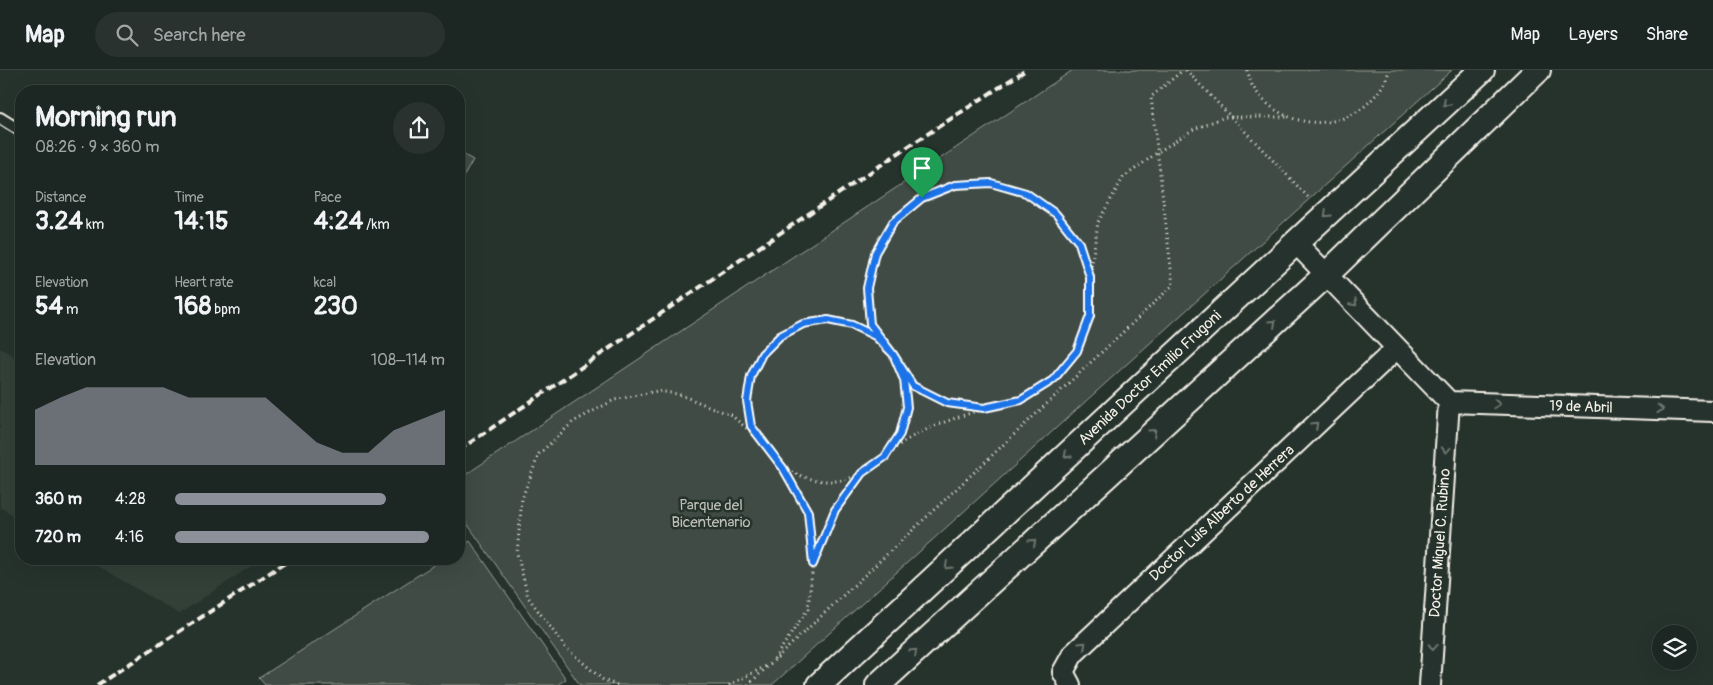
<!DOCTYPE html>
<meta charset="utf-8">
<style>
:root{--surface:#1c2622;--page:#29322f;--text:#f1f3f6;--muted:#a0a5a5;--line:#3a4340;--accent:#8c9099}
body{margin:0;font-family:Pangolin,sans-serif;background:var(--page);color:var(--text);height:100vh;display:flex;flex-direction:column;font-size:19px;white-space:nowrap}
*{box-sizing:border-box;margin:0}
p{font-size:16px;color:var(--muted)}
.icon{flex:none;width:28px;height:28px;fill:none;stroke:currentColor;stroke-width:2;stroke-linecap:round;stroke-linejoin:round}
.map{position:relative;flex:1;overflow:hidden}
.side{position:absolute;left:15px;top:15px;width:450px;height:480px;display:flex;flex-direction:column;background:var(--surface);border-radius:20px;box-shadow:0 5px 20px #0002,0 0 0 1px var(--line)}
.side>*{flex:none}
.buttons{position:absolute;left:1652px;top:555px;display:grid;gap:10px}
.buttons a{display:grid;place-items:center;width:45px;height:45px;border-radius:50%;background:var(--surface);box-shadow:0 5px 20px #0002,0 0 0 1px var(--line);font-size:25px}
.pin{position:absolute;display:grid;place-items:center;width:42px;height:42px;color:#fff;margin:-51px -21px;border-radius:50% 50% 50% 0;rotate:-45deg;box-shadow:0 0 5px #0007}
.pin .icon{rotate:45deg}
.round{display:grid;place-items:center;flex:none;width:52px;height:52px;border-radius:26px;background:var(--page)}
.summary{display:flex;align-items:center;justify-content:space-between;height:85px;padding:0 20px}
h1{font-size:28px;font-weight:700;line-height:38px}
.metrics{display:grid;grid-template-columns:repeat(3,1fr);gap:8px;height:85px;padding:5px 20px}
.metrics div{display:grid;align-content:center}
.metrics b{font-size:25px;font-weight:700}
.metrics small{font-size:14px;font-weight:400}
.metrics p{font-size:14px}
.chart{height:140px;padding:10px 20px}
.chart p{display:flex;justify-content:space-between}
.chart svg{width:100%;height:90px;margin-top:5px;fill:var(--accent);opacity:.7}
ul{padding:0 20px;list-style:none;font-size:16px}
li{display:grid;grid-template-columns:80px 60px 1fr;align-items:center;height:38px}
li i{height:12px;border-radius:6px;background:var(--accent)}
header{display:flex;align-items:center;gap:30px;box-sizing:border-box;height:70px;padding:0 25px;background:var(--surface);border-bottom:1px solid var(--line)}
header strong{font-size:24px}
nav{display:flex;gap:28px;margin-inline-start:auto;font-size:18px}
.search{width:350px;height:45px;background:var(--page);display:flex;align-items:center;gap:12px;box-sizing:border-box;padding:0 18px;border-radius:28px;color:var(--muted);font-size:19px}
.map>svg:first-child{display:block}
</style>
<header>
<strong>Map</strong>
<div class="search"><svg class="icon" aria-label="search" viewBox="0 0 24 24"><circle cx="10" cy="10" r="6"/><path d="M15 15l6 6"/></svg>Search here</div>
<nav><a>Map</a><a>Layers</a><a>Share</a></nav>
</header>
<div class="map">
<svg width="1713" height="615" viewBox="0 0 1713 615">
<rect width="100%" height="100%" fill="#26332d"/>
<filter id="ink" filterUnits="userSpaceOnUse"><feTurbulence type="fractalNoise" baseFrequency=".02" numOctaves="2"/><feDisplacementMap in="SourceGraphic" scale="10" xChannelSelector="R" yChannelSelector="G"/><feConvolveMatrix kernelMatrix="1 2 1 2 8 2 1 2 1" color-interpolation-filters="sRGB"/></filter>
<g filter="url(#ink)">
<path fill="#333f39" d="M0,278L21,290V450L0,437Z
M86,489H262L179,544Z"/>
<path fill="#414b45" stroke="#9a9e96" d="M1073,0H1452L772,615H580L459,442V409Z
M459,82L473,90L459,115Z
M470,471L566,609L557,615H265L259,608L443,489H459V479Z"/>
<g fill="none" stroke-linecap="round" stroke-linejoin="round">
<g stroke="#f4f1e8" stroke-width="14">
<path id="service" d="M0,48L21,61"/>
</g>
<g stroke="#f4f1e8" stroke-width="24">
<path id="minor" d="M1296,173L1449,332
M1449,332L1713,341
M1070,615L1063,602L1073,584L1397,278
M1430,615L1449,332"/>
</g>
<g stroke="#f4f1e8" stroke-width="28">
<path id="tertiary" d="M819,615L1482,0
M878,615L1327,204L1538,0"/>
</g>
<path stroke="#f4f1e8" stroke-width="3" stroke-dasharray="1 4" stroke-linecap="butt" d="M1186,0L1309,128
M1247,0C1249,5 1250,10 1252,15C1275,55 1331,65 1366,35C1376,26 1386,14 1389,0
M991,113L1026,123L1056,144L1079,173L1090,207V245L1077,281L1053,311L1021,330L984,338L947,333L913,316L893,284L870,254L867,218L875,183L893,151L921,128L955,115Z
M1090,206L1098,152L1123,108L1158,82L1194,59L1225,47H1287
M884,276C837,229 758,254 749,320C747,331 747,347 752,357C756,365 764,374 770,381C774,386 779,395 785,398C799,407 818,412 835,411C866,409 885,382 910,368C933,355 958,347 983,339
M885,387C890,379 897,371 900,363C909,342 908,318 898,297
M814,492L835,440L862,404
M774,589L808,539L813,494L808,442L783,398
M617,615L603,610L565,577L528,527L517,483L522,428L539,384L573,352L614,330L657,321L678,324L731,345L761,371
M729,615L766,596
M748,615L1173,215L1151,27L1183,0"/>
<use href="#service" stroke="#26332d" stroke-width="10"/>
<use href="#minor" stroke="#26332d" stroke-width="20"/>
<use href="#tertiary" stroke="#26332d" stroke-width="24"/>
<path stroke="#f4f1e8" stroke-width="4" stroke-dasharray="8 4" stroke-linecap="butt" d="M459,380L912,74L1026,0
M97,615L291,489"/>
</g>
<defs><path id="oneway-chevron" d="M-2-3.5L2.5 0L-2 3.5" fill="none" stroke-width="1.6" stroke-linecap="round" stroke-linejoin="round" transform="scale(1.25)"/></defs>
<g stroke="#6e766e">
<use href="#oneway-chevron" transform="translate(1446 33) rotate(137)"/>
<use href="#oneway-chevron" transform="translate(1327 144) rotate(137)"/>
<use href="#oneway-chevron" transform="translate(1354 233) rotate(46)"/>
<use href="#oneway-chevron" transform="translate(1273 253) rotate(-42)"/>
<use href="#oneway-chevron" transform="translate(1497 334) rotate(2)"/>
<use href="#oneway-chevron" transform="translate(1660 339) rotate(2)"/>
<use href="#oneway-chevron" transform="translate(1315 355) rotate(-43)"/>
<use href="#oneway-chevron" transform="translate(1153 362) rotate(-42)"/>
<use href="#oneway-chevron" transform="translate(1446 380) rotate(94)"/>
<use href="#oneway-chevron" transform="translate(1067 385) rotate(137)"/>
<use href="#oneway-chevron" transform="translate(1033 472) rotate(-42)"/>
<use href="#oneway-chevron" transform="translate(948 496) rotate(137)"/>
<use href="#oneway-chevron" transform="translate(1083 575) rotate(-43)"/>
<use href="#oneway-chevron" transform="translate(1433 577) rotate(94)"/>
<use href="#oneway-chevron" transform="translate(914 582) rotate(-43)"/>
</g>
</g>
<g fill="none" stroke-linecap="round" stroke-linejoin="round" filter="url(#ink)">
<g stroke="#fff" stroke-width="10">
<path id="route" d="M922,128L893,152L875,183L867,218L870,254L893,284L904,310L907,337L900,364L885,387L862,403L835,440L813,494L808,442L783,398L751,356L747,331L751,306L762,284L780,266L803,254L828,250L852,255L875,266L893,284L913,316L947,333L984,338L1021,330L1053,310L1077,281L1090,246V207L1079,173L1056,144L1026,123L991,113L955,115L922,128"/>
</g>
<use href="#route" stroke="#1a73e8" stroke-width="6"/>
</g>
<g text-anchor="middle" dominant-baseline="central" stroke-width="5" stroke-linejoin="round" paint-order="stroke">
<g font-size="15" fill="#f4f1e8" stroke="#26332d">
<text transform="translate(1150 308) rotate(-43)">Avenida Doctor Emilio Frugoni</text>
<text transform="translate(1581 337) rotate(2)">19 de Abril</text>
<text transform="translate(1222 443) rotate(-43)">Doctor Luis Alberto de Herrera</text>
<text transform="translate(1440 473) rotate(-86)">Doctor Miguel C. Rubino</text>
</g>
<g font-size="15" fill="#bebfb7" stroke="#26332d">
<text x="711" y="435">Parque del<tspan x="711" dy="17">Bicentenario</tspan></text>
</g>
</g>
</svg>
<div class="buttons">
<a><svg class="icon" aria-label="layers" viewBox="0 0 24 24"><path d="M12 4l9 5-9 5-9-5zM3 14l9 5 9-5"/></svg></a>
</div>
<div class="pin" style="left:922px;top:128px;background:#1e9e55"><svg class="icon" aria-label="arrive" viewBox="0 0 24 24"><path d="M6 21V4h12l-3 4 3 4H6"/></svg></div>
<section class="side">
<div class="summary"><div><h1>Morning run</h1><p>08:26 · 9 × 360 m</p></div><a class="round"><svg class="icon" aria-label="share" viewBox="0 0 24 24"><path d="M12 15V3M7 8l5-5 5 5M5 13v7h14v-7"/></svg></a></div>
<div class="metrics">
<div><p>Distance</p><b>3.24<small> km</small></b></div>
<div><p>Time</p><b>14:15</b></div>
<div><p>Pace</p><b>4:24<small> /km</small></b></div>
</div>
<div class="metrics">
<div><p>Elevation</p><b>54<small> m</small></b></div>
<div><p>Heart rate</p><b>168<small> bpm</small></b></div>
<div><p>kcal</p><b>230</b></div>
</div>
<div class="chart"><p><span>Elevation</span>108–114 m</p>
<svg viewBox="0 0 160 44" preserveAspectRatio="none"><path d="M0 44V17L10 11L20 6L30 6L40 6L50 6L60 11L70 11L80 11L90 11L100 22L110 33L120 38L130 38L140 27L150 22L160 17V44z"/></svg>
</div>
<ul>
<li><b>360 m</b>4:28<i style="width:78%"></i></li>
<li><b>720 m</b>4:16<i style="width:94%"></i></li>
</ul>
</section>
</div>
